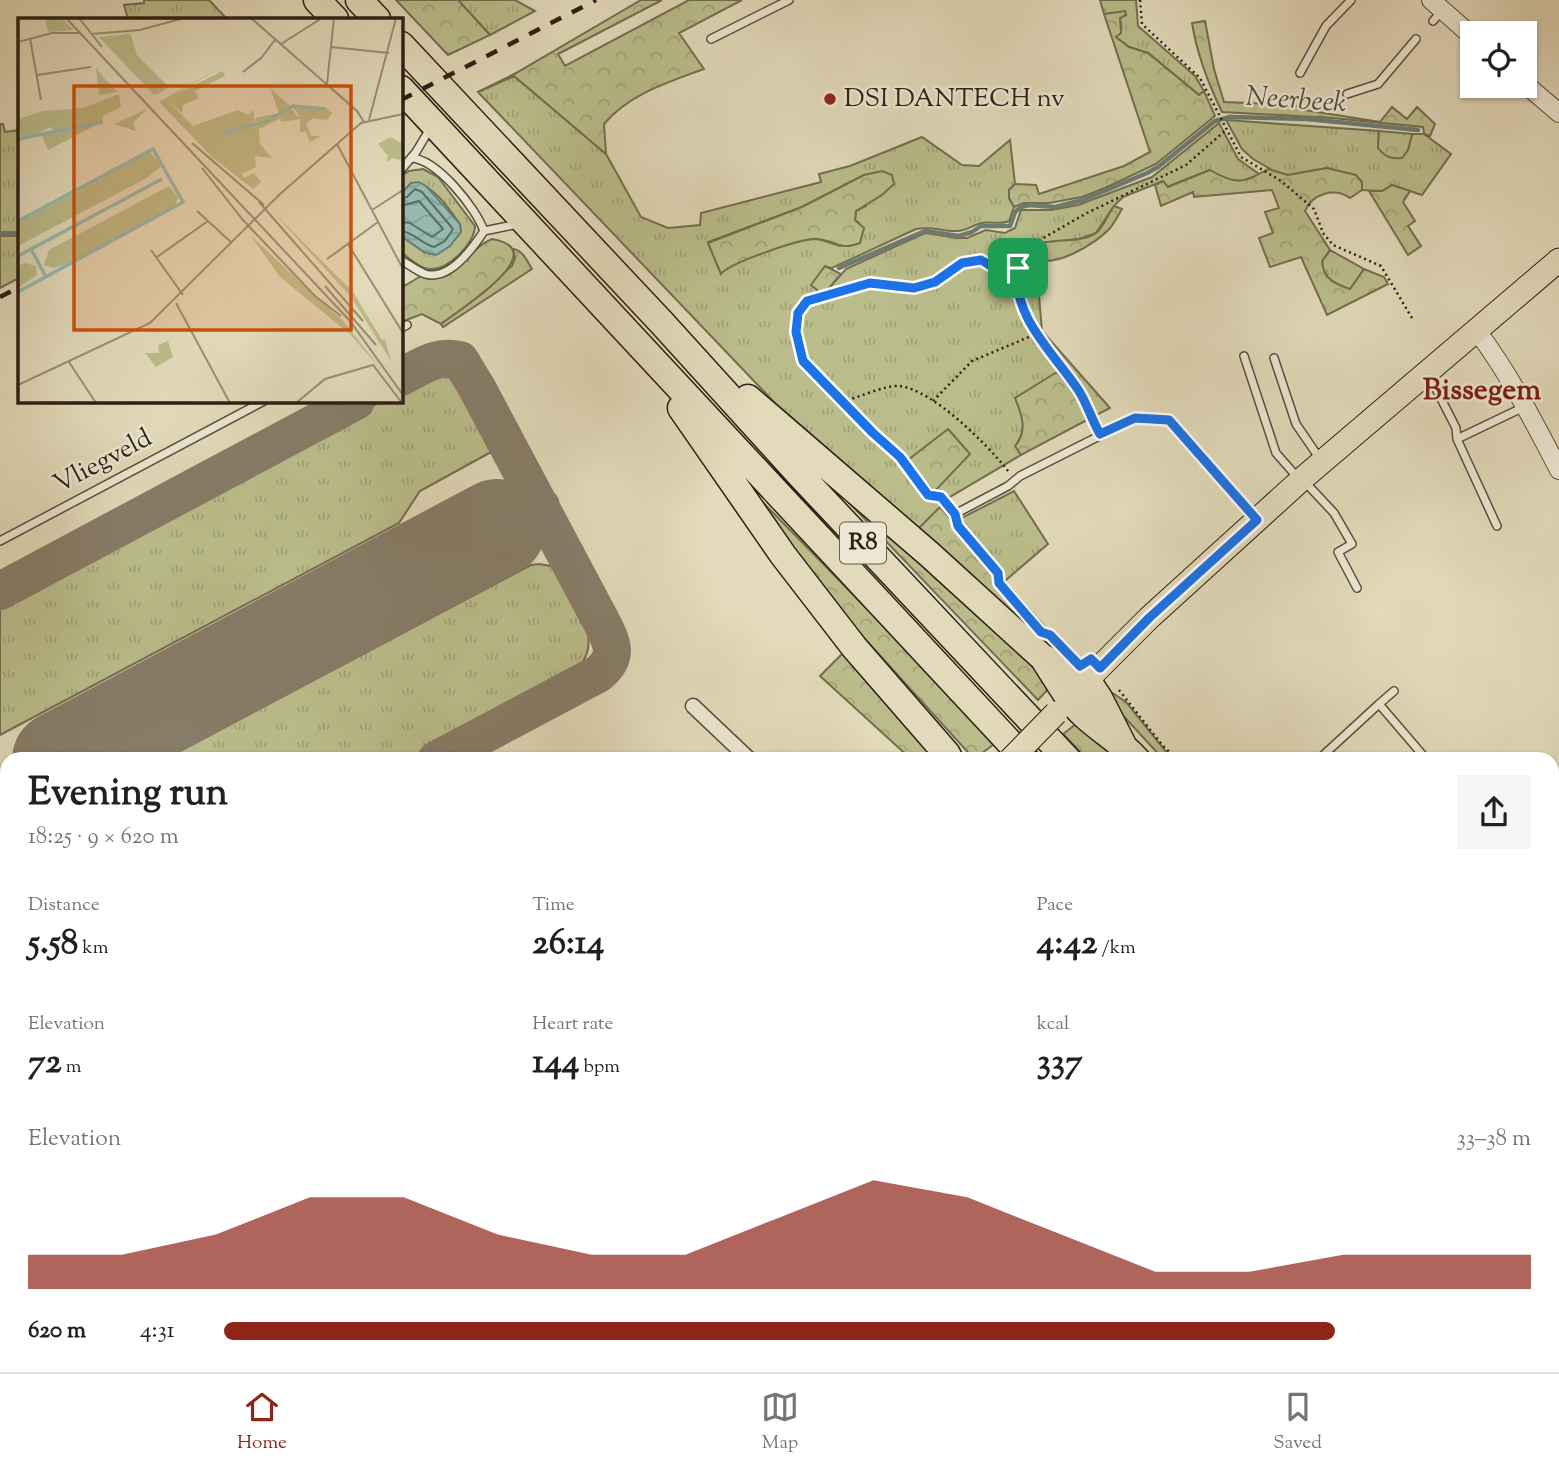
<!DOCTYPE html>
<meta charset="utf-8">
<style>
:root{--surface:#fff;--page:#f6f6f6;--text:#202124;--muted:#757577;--line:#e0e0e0;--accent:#8f2418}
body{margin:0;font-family:"Sorts Mill Goudy",serif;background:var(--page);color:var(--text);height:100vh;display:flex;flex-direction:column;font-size:26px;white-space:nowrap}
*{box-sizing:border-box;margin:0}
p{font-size:23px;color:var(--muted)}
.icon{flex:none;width:38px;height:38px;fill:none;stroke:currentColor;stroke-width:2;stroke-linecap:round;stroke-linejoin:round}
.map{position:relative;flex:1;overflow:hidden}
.drawer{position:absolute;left:0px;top:752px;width:1559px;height:620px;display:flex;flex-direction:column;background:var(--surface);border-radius:21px 21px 0 0;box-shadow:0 2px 5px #0004}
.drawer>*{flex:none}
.fabs{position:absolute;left:1460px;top:21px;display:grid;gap:14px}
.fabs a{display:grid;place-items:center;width:77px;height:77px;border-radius:0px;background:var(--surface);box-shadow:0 2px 5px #0004;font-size:35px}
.pin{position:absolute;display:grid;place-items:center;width:60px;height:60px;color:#fff;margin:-30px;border-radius:14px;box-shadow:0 4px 10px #0006}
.round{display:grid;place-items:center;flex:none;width:74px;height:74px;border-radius:0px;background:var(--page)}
.head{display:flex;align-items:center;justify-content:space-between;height:119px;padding:0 28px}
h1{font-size:38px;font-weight:700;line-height:52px}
.metrics{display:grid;grid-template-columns:repeat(3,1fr);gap:10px;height:119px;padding:7px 28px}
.metrics div{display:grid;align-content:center}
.metrics b{font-size:35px;font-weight:700}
.metrics small{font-size:19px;font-weight:400}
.metrics p{font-size:19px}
.chart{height:196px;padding:14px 28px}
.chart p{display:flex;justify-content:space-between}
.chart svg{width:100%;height:126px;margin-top:7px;fill:var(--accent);opacity:.7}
ul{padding:0 28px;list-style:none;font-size:23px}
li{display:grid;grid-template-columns:112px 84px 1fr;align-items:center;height:52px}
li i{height:18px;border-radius:9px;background:var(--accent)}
.tab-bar{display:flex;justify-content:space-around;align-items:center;height:98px;border-top:2px solid var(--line);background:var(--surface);font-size:19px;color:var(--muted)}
.tab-bar a{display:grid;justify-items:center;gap:4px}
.tab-bar .on{color:var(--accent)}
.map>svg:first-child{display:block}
</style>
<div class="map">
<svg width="1559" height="1372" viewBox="0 0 1559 1372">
<defs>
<pattern id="grass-tufts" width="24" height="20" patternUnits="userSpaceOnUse" patternTransform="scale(1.75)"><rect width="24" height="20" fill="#babd8b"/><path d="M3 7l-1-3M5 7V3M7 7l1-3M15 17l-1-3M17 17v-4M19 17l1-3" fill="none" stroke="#a0a277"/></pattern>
<pattern id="forest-crowns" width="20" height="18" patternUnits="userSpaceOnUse" patternTransform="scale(1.75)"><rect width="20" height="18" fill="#babd8b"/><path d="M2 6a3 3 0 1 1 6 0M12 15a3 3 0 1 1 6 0" fill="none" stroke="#a0a277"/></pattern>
<pattern id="water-waves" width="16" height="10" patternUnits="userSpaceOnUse" patternTransform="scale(1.75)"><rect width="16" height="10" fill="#95bbb0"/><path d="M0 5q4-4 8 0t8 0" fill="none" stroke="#81a096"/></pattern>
</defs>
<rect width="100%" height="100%" fill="#e2daba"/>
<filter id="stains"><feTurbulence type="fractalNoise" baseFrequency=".00286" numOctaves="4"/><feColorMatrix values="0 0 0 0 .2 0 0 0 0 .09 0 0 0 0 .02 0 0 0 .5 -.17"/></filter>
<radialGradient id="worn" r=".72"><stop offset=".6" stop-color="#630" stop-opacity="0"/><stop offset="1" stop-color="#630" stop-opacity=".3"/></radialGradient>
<path fill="url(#grass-tufts)" stroke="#736e50" stroke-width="2" fill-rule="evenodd" d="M144,0H209L227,19H128L124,5L144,3Z
M458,0H515L535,11L490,35Z
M1100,0H1136L1138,26L1195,76L1204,91L1199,95L1148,53L1129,47L1115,37L1121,27L1120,18L1126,15L1125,12L1104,14Z
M514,76L606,154L641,217L668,228L700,225L701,213L821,182L819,174L850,166L922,137L962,165L979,166L1010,140L1015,184L1009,190V198L1014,207L1009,221C1000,225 991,221 982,223C972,225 966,232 955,231C941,231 931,226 916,229L832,268L825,267L823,295L846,269L925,233L957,238H967L986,230L1005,233L1015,228L1021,210H1051L1078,205L1152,177L1219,123L1238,159L1259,174C1241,186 1227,180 1209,170L1167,187L1163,181L1123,197L1114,206L1096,233L1079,239L1039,243L1031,256L1036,260L1042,331L1110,408L1087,420L1074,392L1021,412L1024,430L1016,446L1021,455L945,500L956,521L1014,491L1048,544L1006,580L940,508L919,528L775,403L478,92ZM864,175L866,206L856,211L855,220L859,223L840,246C832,244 822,239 814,239C795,241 733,260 721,273L708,242L802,207Z
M1226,120L1379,131L1378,148L1408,150L1412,134H1424L1451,154L1422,195L1392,185L1382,191L1362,190V182L1327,168L1288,175L1279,174L1253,159L1242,149Z
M0,124H3L5,132L19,130V232L17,233L0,232Z
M423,169L438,177L475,226C475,243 448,271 429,269C419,268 409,258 401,252V236L424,251L461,232L460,224C449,209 431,181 411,183L401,194V176L409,171Z
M0,236H19V278L0,288Z
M513,249C523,250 527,261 532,269L443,327L441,324L512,266L515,258Z
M1330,250L1364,269L1350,290C1335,284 1323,279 1322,261Z
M439,374L449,375L457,381L493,451L420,491L399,523L0,735V605L382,401H401V391L429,376Z
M539,564L551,566L558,572C575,603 611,647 569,675L411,759H165L531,565Z
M7,843V974L0,978V847Z"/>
<path fill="url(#forest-crowns)" stroke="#736e50" stroke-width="2" d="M396,0H458L490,35L448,55Z
M641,0H662L558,54L565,66L689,0H742L679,33L704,69C669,82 629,94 604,124L606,154L514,76L478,92L516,73Z
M1125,11L1126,15L1120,18L1121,33L1116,37L1129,47L1148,53L1199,95L1204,91L1215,116L1156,164L1105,188L1082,197L1049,203H1024L1014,207L1009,198V190L1015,184L1036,185L1039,194L1124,166L1150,152L1104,14Z
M1205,21L1214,69L1224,102L1295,105L1305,110L1380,122L1392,107L1407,119L1417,107L1435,124L1430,136L1424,134L1423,127L1332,118L1222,112C1208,83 1197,55 1192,23Z
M1379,131L1412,134L1408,150L1402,158C1391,159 1385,157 1378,148Z
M1327,168L1356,175L1362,182V190L1350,198C1334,187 1312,194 1305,211L1330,250L1322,261C1323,279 1335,284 1350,289L1364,269L1384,277L1388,284L1327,315L1301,257L1270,267L1259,238L1273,233L1265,212L1279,208L1272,190L1194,197L1193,192L1161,206L1155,185L1163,181L1168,187L1210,170C1236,185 1242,184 1268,169L1288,175Z
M882,171L892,175L894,184L882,195L856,211L855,220L864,228L860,243C840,251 836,241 818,239C804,237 729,263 721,274L708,243L802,207L864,175Z
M1392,185L1410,191L1403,202L1415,221L1408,226L1421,246L1408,255L1369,191H1382Z
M1114,206L1122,209C1118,215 1115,222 1110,228C1096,244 1050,272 1031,256V250C1048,234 1075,246 1095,234C1103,229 1108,214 1114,206Z
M492,239C556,250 459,310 441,324L422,314L401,322V288L421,276C458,287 463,251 492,239Z
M825,266L841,274L823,295L811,285Z
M1057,372L1074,392L1087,420L1021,455L1015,446C1028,431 1022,415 1015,398Z
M948,429L970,454L934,492L908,460Z
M810,462L1002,630L1051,686L1038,700Z
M749,488L997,742L974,759L835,606Z
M940,507L1075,661L1068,662L919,528Z
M843,653L935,759H911L820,676Z
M1111,692L1126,702L1172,759H1163L1106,697Z
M1076,724L1118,759H1087L1063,734Z
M1552,1140L1559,1147V1194L1552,1186Z"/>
<path fill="url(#water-waves)" stroke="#6b7d72" stroke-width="2" d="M419,182L427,187L460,224L461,232L450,246L436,255L424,252L401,236V194L411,183Z"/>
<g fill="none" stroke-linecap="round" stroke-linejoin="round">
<path stroke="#606d62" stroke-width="2" d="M401,198L407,197L415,189L422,192L453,229L445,241L434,247C422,244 413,232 401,231
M401,206L419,201L443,229L432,237L410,223L401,222"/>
<path stroke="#6b7d72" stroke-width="4.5" d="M0,234L19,233
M839,268L925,231L959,236L972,232L981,226H1010L1015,212L1021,207L1029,205L1055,207L1083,200L1147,173L1158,167L1215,121L1230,117L1307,119L1418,130"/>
<path stroke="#877c68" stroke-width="38" d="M401,377C422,366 436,355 460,360L477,388L601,621C612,643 620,656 598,674L436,760
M497,528L541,506
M0,591L356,401
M0,992L7,988"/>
<path stroke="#877c68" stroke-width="98" d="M61,760L497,528"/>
<g stroke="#5a4e3e" stroke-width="10">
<path id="service" d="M1433,21L1442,11
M711,39L789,0
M1300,73L1326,26L1351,0
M1347,94L1378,84L1416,39
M401,170L416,152L431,127
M484,231L518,224
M401,260C408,264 417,271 425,274C449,281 473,248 484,231C476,208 437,159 411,158
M401,328L407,325
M1244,356L1276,453L1298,478
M1274,358L1296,424L1320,459
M1430,377L1456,428L1457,439L1526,406
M1457,439L1497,526
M1304,481L1334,513L1352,544L1338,552L1357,588
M955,514L1008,486L1020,476L1135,418L1169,420L1255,517
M0,541L264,401
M1379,704L1394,691
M1318,760L1379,704L1427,760
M0,1175L7,1171
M168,1365L170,1372"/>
</g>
<g stroke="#5a4e3e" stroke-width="17">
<path id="minor" d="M693,706L750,760
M1552,880L1559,874
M1552,909L1559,921
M665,1365L669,1372"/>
</g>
<g stroke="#5a4e3e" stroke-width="20">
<path id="tertiary" d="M1431,0L1472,36
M1524,83L1559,113
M1477,331C1510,375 1534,422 1559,470"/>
</g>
<g stroke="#2c1f15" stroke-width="25">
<path id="primary" d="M1074,693L1149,618L1302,479L1559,260
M370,1372L381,1365"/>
</g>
<g stroke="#2c1f15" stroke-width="29">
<path id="motorway" d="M317,0L335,19
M359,0L377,19
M401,45L662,323L799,474L1068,760
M401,89L1026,760
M748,398L929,554L1042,657L1087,680L1099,698L1122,743
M681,408L783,555L854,647L947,754L950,760
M1045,661C1057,679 1067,699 1083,714C1101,731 1119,740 1137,760
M1552,1217L1559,1227
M1552,1278L1559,1285
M1552,1324L1559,1331"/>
</g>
<path stroke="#2c1f15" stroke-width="2.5" stroke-dasharray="2 3.5" stroke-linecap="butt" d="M1140,0L1142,24L1200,78L1241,157L1281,181L1314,209L1323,233L1333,245L1381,266L1412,318
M933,401L972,361L1036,334
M842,402C857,398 885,385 899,386C932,389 988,445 1008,471
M1096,426L1078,389L1037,334L1024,309L1017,284L1020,263L1038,241L1087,213L1186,165L1226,130
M949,507L941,497L928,495L900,457L873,433L803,361L796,332L798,313L807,301L870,283L914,288L935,282L962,263L981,260L996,269L1018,268
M958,525L997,573L999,583L1023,610
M1119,690L1163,746L1178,760"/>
<use href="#service" stroke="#ece7d2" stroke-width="7"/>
<use href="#minor" stroke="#ece7d2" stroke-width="14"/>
<use href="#tertiary" stroke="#ece7d2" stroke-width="18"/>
<use href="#primary" stroke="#e2daba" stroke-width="23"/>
<use href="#motorway" stroke="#e2daba" stroke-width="26"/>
<path stroke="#2c1f15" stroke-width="4.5" stroke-dasharray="12 12" stroke-linecap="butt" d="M401,100L596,0
M0,297L19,287"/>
<g stroke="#2c1f15" stroke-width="25" stroke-linecap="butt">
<path id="primary-bridge" d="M1010,760L1056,713"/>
</g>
<use href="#primary-bridge" stroke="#e2daba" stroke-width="23"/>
</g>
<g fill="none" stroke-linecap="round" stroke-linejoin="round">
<g stroke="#fff" stroke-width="14">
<path id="route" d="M981,260L996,269L1018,268C1011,317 1055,354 1079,391C1087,404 1092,420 1100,434L1135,418L1169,420L1257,520L1149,618L1100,668L1091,659L1080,666L1050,635L1041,632L999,583L998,573L958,526L955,514L941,497L928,495L900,457L873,433L803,361L796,332L798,313L807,301L870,283L914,288L935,282L962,263Z"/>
</g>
<use href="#route" stroke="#1a73e8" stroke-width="9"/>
</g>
<circle fill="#8f2418" stroke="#ece7d2" stroke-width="2.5" cx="830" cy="99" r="7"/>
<g text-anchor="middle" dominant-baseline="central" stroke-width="5" stroke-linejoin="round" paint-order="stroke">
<rect fill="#ece7d2" stroke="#665b4e" stroke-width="2" x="840" y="522.5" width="46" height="41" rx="5"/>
<g font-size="24" font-weight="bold" fill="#2c1f15">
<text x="863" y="543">R8</text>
</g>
<g font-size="26" fill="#2c1f15" stroke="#ece7d2" text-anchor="start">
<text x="844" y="99">DSI DANTECH nv</text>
</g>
<g font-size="26" fill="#2c1f15" stroke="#ece7d2">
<text transform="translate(103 462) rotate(-28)">Vliegveld</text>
</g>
<g font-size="28" font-style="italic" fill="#4c4e44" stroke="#ece7d2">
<text transform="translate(1296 101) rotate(4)">Neerbeek</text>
</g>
<g font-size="30" font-weight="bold" fill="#7a1f14" stroke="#ece7d2">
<text x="1482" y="391">Bissegem</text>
</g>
</g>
<g transform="translate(18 18)">
<rect width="385" height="385" fill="#e2daba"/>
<path d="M44,0L56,12L30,14L27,1ZM112,15L119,37L151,69L143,74L104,32V17ZM78,49L84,58L100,74L81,77ZM101,76L103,89L85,98L84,104L30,132L23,116L35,113L33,109L9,120L0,116V101L25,93L65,90ZM148,81L175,108L220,92L230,97L236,92V107L224,110L235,109L261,99L273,90L280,99L263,100L241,111L242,126L254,140L237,138L238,149L224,156L226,160L236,155L243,164L235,171L194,139L141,84ZM274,89L309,91L314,95L309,102L298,101L282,98ZM132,134L144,148L127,161L0,228V205ZM151,168L160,179L157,188L48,246L36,250L26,247L31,232ZM7,245L18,248L19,257L0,270V248ZM150,323L155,339L138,349L127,335H141L140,327Z" fill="#babd8b"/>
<path d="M104,17V32L143,74L136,77L81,19ZM201,50L156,77L205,53L207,58L177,73L181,80L165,87L164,95L148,81L141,84ZM252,70L272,88L253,101L237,104V100L261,95ZM129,91L115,105L118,113L96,106ZM271,98L297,99L288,105L293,118H303L292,124L288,113L282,115V101L263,104L262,100ZM372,119L385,126V143L375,140L368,144L370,138L360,126ZM253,192L335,274L364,322L367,321L373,343L333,279ZM233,218L326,304L365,354L332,316L262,259Z" fill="#babd8b"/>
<path fill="none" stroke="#95bbb0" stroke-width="3.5" d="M205,115L249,103L275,88L308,91M0,121L85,104M0,203L135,131L165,184L0,274M13,231L28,259M0,238L144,161"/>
<path fill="none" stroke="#998f78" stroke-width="2" d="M48,0L332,303L385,377M61,0L84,29M233,0L339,93L346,104M73,16L122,12L166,0M12,20L23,82M0,24L34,15H61M263,26L304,0M313,29L371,35M225,54L243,40L257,22M19,57L73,49M309,66L316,0M351,102L378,0M174,125L246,187M319,126L385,251M184,150L225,202L297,278L323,298M241,184L345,303M354,192L385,172M179,193L214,225M330,226L385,315M133,232L165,277M139,239L190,203M309,241L360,204M307,268L358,327M158,285L212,385M51,344L78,385M0,367L132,305L261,177L343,105L385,96M278,385L307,361L355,347L384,385"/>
<path fill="#cc500d" fill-opacity="0.15" stroke="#cc500d" stroke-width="3.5" d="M56,68H333V312H56Z"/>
<rect width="385" height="385" fill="none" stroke="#2c1f15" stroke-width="3.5"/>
</g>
<rect width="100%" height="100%" filter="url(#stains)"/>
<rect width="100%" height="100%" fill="url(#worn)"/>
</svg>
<div class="fabs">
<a><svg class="icon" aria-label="locate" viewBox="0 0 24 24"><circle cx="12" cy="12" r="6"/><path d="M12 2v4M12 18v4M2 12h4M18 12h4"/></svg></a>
</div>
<div class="pin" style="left:1018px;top:268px;background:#1e9e55"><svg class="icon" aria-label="arrive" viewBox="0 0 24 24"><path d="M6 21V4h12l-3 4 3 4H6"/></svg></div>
<section class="drawer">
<div class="head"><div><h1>Evening run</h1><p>18:25 · 9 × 620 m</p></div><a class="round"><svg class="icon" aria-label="share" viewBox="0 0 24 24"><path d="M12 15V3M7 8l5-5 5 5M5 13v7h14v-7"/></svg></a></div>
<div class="metrics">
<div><p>Distance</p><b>5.58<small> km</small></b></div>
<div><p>Time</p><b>26:14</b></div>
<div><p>Pace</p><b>4:42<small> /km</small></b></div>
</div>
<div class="metrics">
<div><p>Elevation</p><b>72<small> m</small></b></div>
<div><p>Heart rate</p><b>144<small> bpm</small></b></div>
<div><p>kcal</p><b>337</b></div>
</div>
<div class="chart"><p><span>Elevation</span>33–38 m</p>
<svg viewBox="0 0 160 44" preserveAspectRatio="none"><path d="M0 44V32L10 32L20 25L30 12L40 12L50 25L60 32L70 32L80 19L90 6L100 12L110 25L120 38L130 38L140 32L150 32L160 32V44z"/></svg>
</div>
<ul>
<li><b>620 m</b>4:31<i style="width:85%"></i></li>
</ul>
</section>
</div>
<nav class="tab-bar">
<a class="on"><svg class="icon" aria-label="home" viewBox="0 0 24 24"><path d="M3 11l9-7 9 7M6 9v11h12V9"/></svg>Home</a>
<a><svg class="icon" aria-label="map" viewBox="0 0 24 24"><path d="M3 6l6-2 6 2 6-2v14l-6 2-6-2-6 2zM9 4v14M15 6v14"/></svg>Map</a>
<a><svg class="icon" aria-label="saved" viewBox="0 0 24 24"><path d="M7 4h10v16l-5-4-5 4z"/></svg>Saved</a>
</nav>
